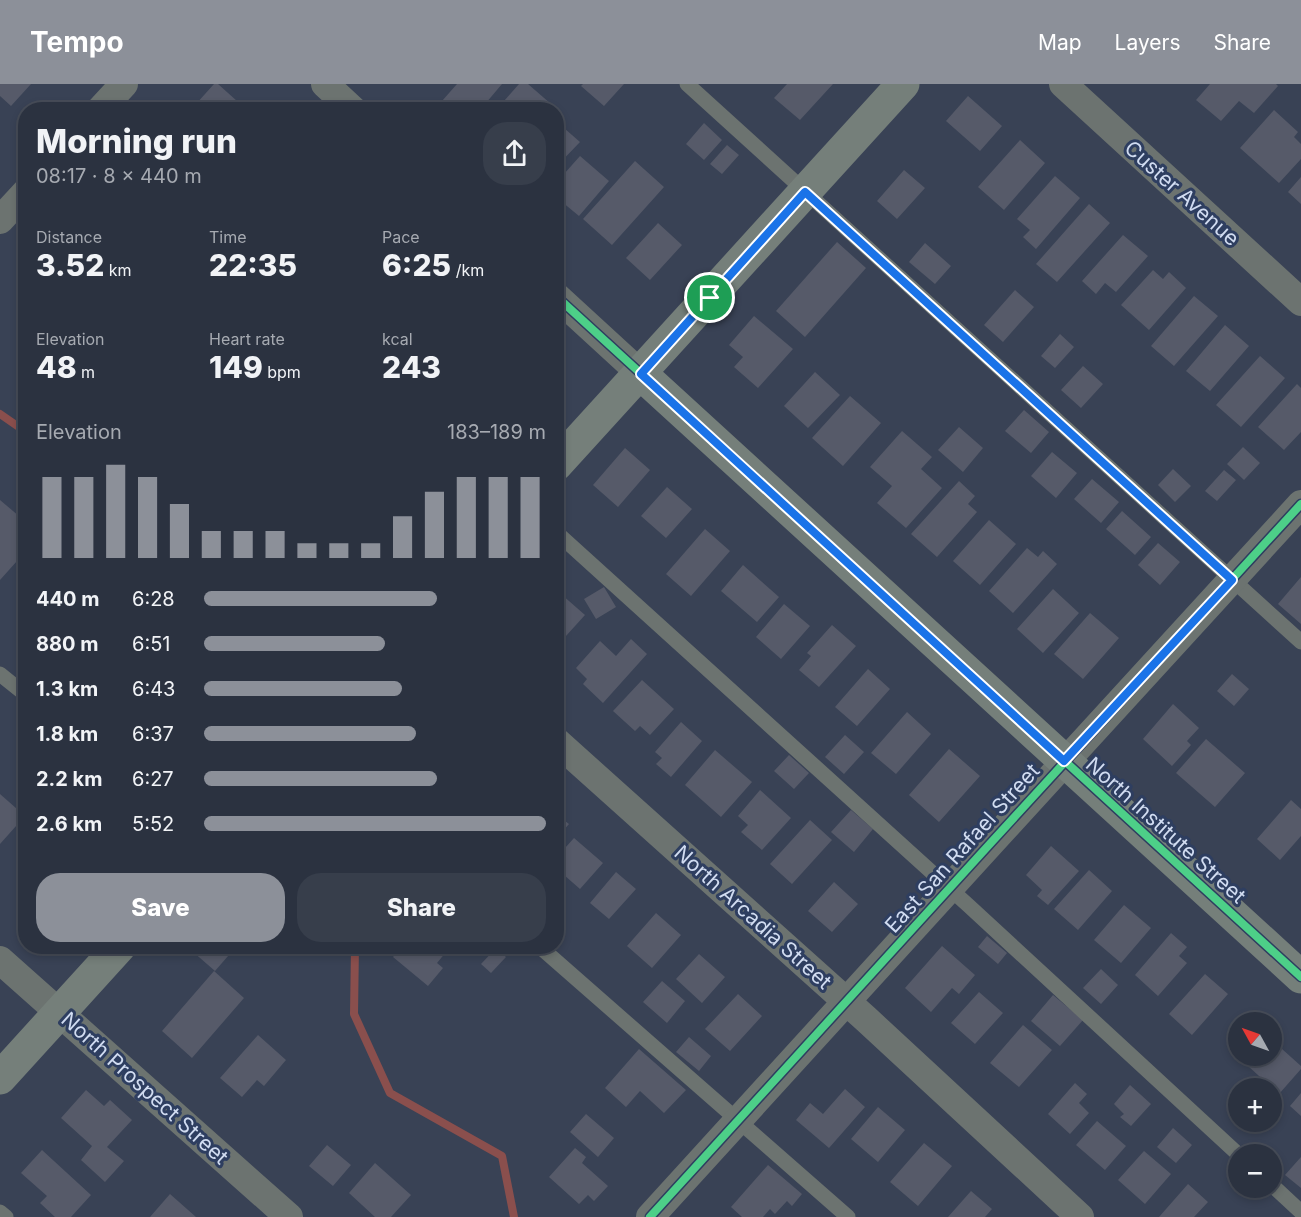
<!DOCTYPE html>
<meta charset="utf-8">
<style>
:root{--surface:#2b3240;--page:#373e4b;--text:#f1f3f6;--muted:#a6aab1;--line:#474d59;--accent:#8c9099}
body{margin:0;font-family:Inter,sans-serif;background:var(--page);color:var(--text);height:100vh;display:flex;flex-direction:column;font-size:22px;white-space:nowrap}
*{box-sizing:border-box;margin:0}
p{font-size:20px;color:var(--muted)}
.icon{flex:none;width:33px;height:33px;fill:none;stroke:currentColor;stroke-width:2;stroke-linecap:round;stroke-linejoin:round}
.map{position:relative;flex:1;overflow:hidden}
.drawer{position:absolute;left:18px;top:18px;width:546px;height:852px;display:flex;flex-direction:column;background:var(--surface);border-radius:24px;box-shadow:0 3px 9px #0003,0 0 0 2px var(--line)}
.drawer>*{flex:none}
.needle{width:39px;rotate:310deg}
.tools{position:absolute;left:1228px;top:928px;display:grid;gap:12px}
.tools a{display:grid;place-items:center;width:54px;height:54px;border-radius:50%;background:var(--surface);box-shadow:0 3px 9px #0003,0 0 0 2px var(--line);font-size:30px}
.pin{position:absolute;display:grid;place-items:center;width:51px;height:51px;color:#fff;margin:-26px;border:3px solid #fff;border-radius:50%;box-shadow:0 2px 6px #0007}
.round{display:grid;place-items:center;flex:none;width:63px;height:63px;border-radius:24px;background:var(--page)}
.head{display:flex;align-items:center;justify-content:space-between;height:102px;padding:0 18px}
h1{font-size:33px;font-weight:800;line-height:45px}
.metrics{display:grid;grid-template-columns:repeat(3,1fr);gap:9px;height:102px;padding:6px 18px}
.metrics div{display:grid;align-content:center}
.metrics b{font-size:30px;font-weight:800}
.metrics small{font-size:16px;font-weight:400}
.metrics p{font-size:16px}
.chart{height:168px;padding:12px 18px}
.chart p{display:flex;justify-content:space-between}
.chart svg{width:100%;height:108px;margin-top:6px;stroke:var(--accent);stroke-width:6}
.primary-button{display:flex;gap:12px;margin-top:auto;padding:12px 18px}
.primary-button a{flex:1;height:69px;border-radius:24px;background:var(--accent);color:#fff;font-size:24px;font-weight:800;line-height:69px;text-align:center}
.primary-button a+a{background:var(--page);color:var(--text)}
ul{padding:0 18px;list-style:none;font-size:20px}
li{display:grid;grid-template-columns:96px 72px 1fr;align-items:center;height:45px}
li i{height:15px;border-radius:8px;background:var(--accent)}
header{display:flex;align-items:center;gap:36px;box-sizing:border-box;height:84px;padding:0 30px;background:var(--accent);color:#fff}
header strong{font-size:28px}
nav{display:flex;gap:33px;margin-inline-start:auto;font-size:21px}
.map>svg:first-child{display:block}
</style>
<header>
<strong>Tempo</strong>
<nav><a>Map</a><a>Layers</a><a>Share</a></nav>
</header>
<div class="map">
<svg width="1301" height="1133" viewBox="0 0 1301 1133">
<rect width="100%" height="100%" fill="#394255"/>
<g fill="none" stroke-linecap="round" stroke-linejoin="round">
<path stroke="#8a4f4d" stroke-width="8" d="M0,330L26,348
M355,862L354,930L390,1009L502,1072L514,1133"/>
</g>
<path fill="#565a69" d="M0,0H31L11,22L0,12Z
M214,0H218L247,26H203L196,20Z
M457,0H502L480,26H452L442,17Z
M519,0H528L551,20L546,26H496Z
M583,0H624L604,22L581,2Z
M787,0H833L800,36L774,14Z
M1210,0H1276L1278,2L1254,29L1239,17L1221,37L1196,16Z
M968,12L1002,42L980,67L946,37Z
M1274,26L1298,48L1294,53L1301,60V75L1279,99L1240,64Z
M556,37L580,58L556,83Z
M704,39L722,56L704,76L686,60Z
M1020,56L1045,79L1004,126L978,103Z
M727,61L739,71L722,90L710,80Z
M580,72L609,97L579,132L556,113V99Z
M635,77L664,103L612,161L583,135Z
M904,86L925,104L897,135L877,117Z
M1055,92L1080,114L1036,165L1023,153L1030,146L1017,135Z
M1301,93V120L1288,108Z
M1089,120L1110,139L1057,198L1036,180Z
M658,139L682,161L650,196L626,174Z
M1123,151L1148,172L1116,208L1105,199L1096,210L1082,197Z
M837,158L866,184L805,253L776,227Z
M925,159L951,182L935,200L909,178Z
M1153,186L1163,195L1169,188L1186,204L1149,246L1121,221Z
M1015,206L1034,223L1003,258L984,241Z
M1194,212L1218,232L1174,282L1151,262Z
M754,232L793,265L758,304L734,283L743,273L729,261Z
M1225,241L1249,262L1210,307L1186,287Z
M1060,250L1074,263L1055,284L1041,272Z
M1260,272L1285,294L1241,343L1216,321Z
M1083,282L1103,300L1081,324L1061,306Z
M815,288L840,311L808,344L784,322Z
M1297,300L1301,304V348L1284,366L1258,343Z
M850,312L881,339L843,382L812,354Z
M1024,326L1049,348L1031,369L1005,347Z
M959,343L983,364L963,388L938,366Z
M902,347L932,373L921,385L942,404L906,444L877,419L892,402L870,383Z
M1243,363L1260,379L1244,396L1227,380Z
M625,364L650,386L618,423L593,401Z
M1052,368L1077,389L1056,414L1031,392Z
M1173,385L1191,402L1175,418L1158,401Z
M1224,386L1236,396L1217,417L1205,407Z
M1092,395L1119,418L1101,439L1074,415Z
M959,397L975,412L968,420L977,428L937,473L911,450Z
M667,403L692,425L666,454L641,432Z
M0,416L26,438V467L0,496Z
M1122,427L1151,453L1135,471L1106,445Z
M989,436L1016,460L980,501L953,477Z
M705,445L730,467L691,512L666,490Z
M1158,459L1180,478L1160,501L1138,481Z
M1027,464L1038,473L1043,467L1057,480L1013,529L989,507Z
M743,481L779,513L757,538L721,507Z
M1301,493V540L1278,520Z
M604,503L616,523L596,535L584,515Z
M1053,505L1079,529L1043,569L1017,545Z
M561,510L585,531L556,563V516Z
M784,520L810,542L781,575L756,553Z
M1090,529L1119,554L1083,595L1054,570Z
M832,541L856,562L819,603L799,586L811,572L807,569Z
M631,555L647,570L603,619L583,600L587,595L576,584L600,557L616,572Z
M868,585L890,605L857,642L835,623Z
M1232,590L1249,605L1234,622L1217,607Z
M642,596L674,625L650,651L640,642L635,647L613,627Z
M1173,620L1199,644L1187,657L1191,661L1172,682L1143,655Z
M907,628L931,650L896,690L871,669Z
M681,638L702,657L671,693L656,680L662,674L655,668Z
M845,651L864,668L844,690L825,673Z
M1206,655L1245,689L1215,723L1176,689Z
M949,665L980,692L939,738L909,711Z
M715,666L752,698L721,733L685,701Z
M789,671L809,689L794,705L774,687Z
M760,706L791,734L762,766L741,748L748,741L738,732Z
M0,710L25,732L0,760Z
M1291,716L1301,725V752L1280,776L1257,755Z
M851,726L873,745L854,768L831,748Z
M556,730L569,740L556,755Z
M810,736L832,756L792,800L770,780Z
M574,754L603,779L580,805L556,784V774Z
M1051,762L1079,787L1048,821L1037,812L1042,806L1026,791Z
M26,781V801L16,792Z
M1089,786L1112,807L1078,846L1054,825Z
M616,788L636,805L609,835L590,819Z
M834,798L858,820L832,848L808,827Z
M1124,821L1151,844L1121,879L1094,856Z
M656,829L681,851L652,884L627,862Z
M1171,849L1187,863L1179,872L1187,879L1158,912L1135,891Z
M987,852L1007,869L998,880L978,863Z
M196,862H233L235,864L215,887L192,867Z
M402,862H451L437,879L443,884L428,902L393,873Z
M942,862L975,891L959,910L952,904L931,928L905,904Z
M496,864L506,873L491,889L481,880Z
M699,870L725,893L702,919L676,895Z
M1101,885L1118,901L1101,920L1083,904Z
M214,887L244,914L192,974L162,947Z
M1205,890L1228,910L1192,951L1169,930Z
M662,897L685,917L667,939L643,918Z
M979,908L1003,929L975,960L951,939Z
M738,910L762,932L730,967L705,945Z
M1053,911L1083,936L1060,962L1031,937Z
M1023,941L1052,966L1019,1003L990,979Z
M258,951L286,976L264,1002L257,996L242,1013L220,994Z
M689,953L711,972L699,987L676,968Z
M1272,956L1301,982V985L1279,1010L1237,972H1272Z
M639,965L686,1006L664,1029L640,1007L626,1023L605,1004Z
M1075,999L1087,1010L1079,1019L1089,1029L1070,1050L1048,1030Z
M1130,1001L1151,1020L1131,1042L1120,1033L1124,1030L1114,1020Z
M845,1005L865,1023L829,1064L796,1036L810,1019L823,1030Z
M86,1006L104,1022L110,1016L132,1036L107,1063L124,1077L105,1098L81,1076L92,1062L61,1034Z
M1301,1009V1032L1290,1022Z
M878,1023L905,1046L878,1078L851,1055Z
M586,1030L614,1054L598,1073L570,1048Z
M1097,1037L1126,1062L1105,1086L1076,1061Z
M1173,1044L1192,1061L1176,1079L1157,1063Z
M924,1059L952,1082L918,1122L890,1098Z
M327,1061L351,1081L333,1102L309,1082Z
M575,1064L586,1073L582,1079L608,1102L594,1117L588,1111L579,1120L549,1093Z
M42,1066L91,1111L71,1133H55L40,1119L47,1112L21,1089Z
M1144,1067L1171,1090L1145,1120L1118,1096Z
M1301,1073V1104L1285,1091Z
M375,1079L411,1111L391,1133H375L349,1109Z
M768,1081L802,1110L792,1122L787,1117L775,1130L770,1125L763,1133H742L731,1123Z
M1188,1100L1208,1118L1194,1133H1159Z
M971,1107L992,1125L985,1133H948Z
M170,1110L196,1133H150Z"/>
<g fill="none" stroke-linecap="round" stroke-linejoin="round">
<path stroke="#6c7370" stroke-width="15" d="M687,0L1301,558
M556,448L969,822L1239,1071
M0,590L26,611
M539,862L848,1133
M1272,1101L1301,1128
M0,1128L6,1133"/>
<path stroke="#6c7370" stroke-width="28" d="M325,0L353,26
M1063,0L1301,218
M100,26L124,0
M0,136L26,108
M556,212L641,290
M556,657L866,935L1080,1133
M0,876L289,1133
M650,1133C867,895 1083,657 1301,420"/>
<path stroke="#757f7a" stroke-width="33" d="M641,290L1301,893
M556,381L903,0
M0,994L120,862"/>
<g stroke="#2e3e60" stroke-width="11">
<path id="cycleway" d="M556,212L1301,893
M650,1133C867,895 1083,657 1301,420"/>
</g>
<use href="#cycleway" stroke="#4dcf88" stroke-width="8"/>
</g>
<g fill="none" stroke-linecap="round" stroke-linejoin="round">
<g stroke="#fff" stroke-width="12">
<path id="route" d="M805,108L1232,496L1064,677L641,290Z"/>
</g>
<use href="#route" stroke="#1a73e8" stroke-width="8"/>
</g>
<g text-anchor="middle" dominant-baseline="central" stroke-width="6" stroke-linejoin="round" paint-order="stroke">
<g font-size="21" fill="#d1dcf1" stroke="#2e3e60">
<text transform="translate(1182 109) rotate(42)">Custer Avenue</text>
<text transform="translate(1166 746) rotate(42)">North Institute Street</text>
<text transform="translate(962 764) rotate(-48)">East San Rafael Street</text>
<text transform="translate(753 833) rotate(42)">North Arcadia Street</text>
<text transform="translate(145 1004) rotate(42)">North Prospect Street</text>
</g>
</g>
</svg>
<div class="tools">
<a><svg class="needle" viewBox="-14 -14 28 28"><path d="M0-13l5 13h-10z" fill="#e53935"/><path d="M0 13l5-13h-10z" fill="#a6aab1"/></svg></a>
<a>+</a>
<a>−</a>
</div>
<div class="pin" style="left:710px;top:214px;background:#1e9e55"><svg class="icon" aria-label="arrive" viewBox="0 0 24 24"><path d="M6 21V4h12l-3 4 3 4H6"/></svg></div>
<section class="drawer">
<div class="head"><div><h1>Morning run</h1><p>08:17 · 8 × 440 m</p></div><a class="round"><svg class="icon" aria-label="share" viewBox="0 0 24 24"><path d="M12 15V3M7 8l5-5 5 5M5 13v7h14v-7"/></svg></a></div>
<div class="metrics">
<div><p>Distance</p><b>3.52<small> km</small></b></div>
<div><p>Time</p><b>22:35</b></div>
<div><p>Pace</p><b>6:25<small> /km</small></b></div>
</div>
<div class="metrics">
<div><p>Elevation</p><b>48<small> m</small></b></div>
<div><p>Heart rate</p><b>149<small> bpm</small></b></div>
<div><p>kcal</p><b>243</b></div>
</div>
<div class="chart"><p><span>Elevation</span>183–189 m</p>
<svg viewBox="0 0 160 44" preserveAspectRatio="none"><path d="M5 44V11M15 44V11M25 44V6M35 44V11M45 44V22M55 44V33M65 44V33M75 44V33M85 44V38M95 44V38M105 44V38M115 44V27M125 44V17M135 44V11M145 44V11M155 44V11"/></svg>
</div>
<ul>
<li><b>440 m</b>6:28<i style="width:68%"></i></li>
<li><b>880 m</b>6:51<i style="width:53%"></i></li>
<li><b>1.3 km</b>6:43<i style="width:58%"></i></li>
<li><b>1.8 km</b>6:37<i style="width:62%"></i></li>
<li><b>2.2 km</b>6:27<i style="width:68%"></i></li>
<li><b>2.6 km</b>5:52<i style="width:100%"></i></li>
</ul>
<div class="primary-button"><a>Save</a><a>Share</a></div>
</section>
</div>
